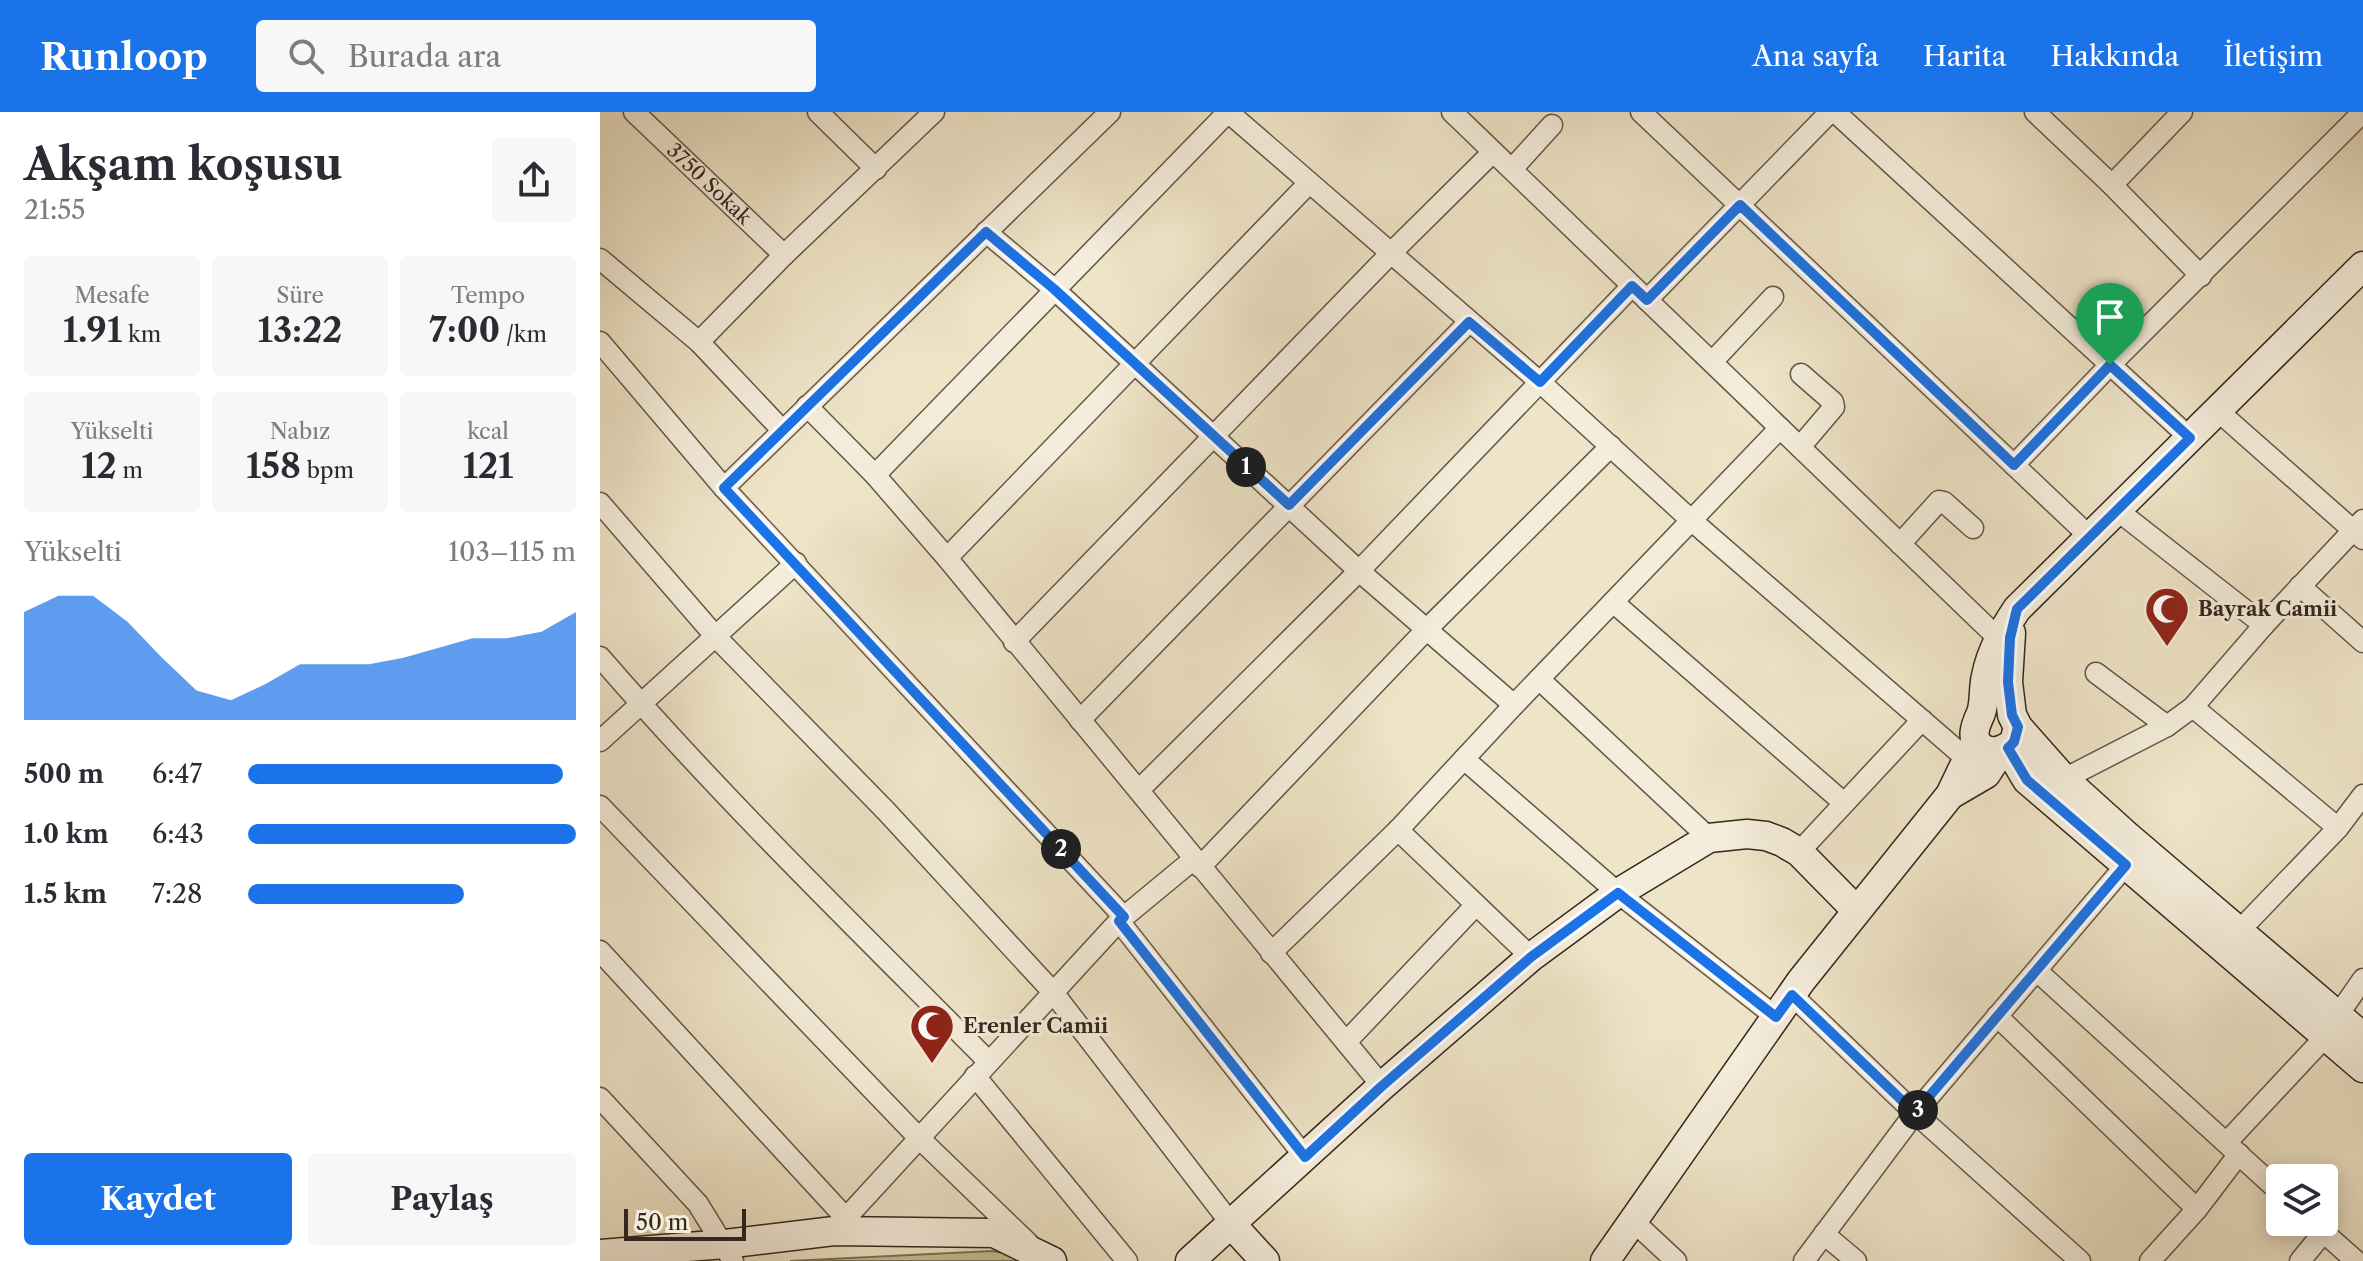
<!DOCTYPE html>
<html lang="tr">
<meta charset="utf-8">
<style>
:root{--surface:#fff;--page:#f7f7f7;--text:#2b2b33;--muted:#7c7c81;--accent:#1a73e8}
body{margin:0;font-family:"Libre Caslon Text",serif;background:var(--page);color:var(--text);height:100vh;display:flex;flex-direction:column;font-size:30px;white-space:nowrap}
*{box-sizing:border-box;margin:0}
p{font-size:26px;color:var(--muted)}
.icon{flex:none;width:44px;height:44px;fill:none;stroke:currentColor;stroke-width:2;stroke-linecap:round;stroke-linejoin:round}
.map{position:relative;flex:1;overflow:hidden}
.panel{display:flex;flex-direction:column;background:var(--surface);width:600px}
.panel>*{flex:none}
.buttons{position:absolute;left:1666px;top:1052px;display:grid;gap:16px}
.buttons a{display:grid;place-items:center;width:72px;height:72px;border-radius:8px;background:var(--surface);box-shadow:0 4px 20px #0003;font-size:40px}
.scale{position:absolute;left:24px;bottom:20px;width:122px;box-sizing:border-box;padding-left:8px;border:4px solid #36261d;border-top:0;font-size:22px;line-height:28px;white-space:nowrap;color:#36261d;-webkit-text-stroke:6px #f4eddb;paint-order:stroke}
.pin{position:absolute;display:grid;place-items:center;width:68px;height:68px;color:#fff;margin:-82px -34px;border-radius:50% 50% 50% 0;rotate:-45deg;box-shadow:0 0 8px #0007}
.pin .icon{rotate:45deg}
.km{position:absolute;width:40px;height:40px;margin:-20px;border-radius:50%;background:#222;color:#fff;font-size:22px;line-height:40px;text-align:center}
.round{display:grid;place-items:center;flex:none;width:84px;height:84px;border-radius:8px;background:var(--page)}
.overview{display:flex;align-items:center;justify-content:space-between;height:136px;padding:0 24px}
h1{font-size:44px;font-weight:700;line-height:60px}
.metrics{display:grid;grid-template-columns:repeat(3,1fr);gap:12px;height:136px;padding:8px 24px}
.metrics div{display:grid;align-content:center;border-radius:8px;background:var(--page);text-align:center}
.metrics b{font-size:34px;font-weight:700}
.metrics small{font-size:22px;font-weight:400}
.metrics p{font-size:22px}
.chart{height:224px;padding:16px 24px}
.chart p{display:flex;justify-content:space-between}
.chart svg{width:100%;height:144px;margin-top:8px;fill:var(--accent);opacity:.7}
.cta{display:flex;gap:16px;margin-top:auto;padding:16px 24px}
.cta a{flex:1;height:92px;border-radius:8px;background:var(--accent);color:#fff;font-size:32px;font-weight:700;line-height:92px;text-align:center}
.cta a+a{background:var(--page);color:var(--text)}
ul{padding:0 24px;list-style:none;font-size:26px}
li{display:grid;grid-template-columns:128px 96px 1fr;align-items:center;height:60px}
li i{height:20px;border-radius:10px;background:var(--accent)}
header{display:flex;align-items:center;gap:48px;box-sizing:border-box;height:112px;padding:0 40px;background:var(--accent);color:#fff}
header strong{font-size:38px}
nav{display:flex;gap:44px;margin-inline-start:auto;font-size:28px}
.search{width:560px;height:72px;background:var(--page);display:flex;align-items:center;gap:20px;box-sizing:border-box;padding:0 28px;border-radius:8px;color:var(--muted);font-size:30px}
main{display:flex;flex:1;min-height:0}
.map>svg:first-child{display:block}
</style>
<header>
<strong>Runloop</strong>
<div class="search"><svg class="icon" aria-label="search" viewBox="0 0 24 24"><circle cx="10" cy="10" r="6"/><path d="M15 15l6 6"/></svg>Burada ara</div>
<nav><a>Ana sayfa</a><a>Harita</a><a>Hakkında</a><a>İletişim</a></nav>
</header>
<main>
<section class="panel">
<div class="overview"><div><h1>Akşam koşusu</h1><p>21:55</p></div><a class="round"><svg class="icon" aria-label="share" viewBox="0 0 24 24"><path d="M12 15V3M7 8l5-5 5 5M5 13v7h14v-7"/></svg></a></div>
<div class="metrics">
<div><p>Mesafe</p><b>1.91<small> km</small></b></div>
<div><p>Süre</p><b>13:22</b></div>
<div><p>Tempo</p><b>7:00<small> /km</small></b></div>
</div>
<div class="metrics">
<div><p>Yükselti</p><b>12<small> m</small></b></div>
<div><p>Nabız</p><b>158<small> bpm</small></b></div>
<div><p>kcal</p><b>121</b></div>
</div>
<div class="chart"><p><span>Yükselti</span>103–115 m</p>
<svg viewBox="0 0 160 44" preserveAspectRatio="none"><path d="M0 44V11L10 6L20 6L30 14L40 25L50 35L60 38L70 33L80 27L90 27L100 27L110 25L120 22L130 19L140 19L150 17L160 11V44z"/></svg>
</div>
<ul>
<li><b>500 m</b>6:47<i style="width:96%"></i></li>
<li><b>1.0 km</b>6:43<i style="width:100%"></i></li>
<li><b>1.5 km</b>7:28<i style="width:66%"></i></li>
</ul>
<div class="cta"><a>Kaydet</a><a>Paylaş</a></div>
</section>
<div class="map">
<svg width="1763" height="1149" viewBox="0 0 1763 1149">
<rect width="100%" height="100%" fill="#eee4c7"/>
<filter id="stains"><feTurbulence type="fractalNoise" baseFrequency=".0025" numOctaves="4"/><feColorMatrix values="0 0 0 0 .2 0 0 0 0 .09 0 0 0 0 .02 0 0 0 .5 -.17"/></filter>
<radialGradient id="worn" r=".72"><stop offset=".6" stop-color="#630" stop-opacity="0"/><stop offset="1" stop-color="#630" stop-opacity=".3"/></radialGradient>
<path fill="#bfc291" stroke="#7a7457" stroke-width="2" d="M391,1139L405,1141L418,1149H190Z"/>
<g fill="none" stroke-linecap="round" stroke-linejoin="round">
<g stroke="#645648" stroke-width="23">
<g id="street">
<path id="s1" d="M34,0L184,143"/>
<path d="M218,0L276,57"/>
<path d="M628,0L940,270L1091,408L1368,648"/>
<path d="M852,0L1398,526H1410"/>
<path d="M1041,0L1490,425"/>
<path d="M1235,0L1590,326"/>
<path d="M1435,0L1512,73L1601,164"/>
<path d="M912,57L952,13"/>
<path d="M1512,73L1582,0"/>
<path d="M386,120L454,177L759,459L914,593"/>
<path d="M0,147L99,230L182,318"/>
<path d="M1047,188L1230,0"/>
<path d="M0,230L124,376L524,805"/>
<path d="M99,230L184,143L334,0"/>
<path d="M1112,250L1173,185"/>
<path d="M207,294L275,363L347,446L782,974"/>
<path d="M1618,299L1763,427"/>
<path d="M1200,335L1234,295L1233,290L1201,262"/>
<path d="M1414,353L1510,253L1763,0"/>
<path d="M275,363L628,0"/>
<path d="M124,376L510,0"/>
<path d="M0,391L116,525L286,699L452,879L632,1113"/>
<path d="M1517,398L1664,513"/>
<path d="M1300,432L1339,389L1344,390L1373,416"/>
<path d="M347,446L709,71"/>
<path d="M1700,474L1763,530"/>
<path d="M1013,490L1244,691"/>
<path d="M414,530L792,140L893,40"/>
<path d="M0,545C122,686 257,817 389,950"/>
<path d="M1496,561L1567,614"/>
<path d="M939,567L1109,726"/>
<path d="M1593,595L1738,716"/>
<path d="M480,608L869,210"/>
<path d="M0,629L196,451"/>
<path d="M864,647L1018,781L1176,905"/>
<path d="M1464,667L1567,614L1593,595L1664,513L1763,408"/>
<path d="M540,677L759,459L1032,174"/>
<path d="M0,694L318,1025L428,1131"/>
<path d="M798,718L931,845"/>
<path d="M1199,740L1322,608"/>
<path d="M600,755L826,518L1011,334"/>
<path d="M519,809L705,1045"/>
<path d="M1639,819L1738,716L1763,683"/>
<path d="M0,839L255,1116"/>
<path d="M671,841L798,718L914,593L1180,316"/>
<path d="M1437,859L1680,1080"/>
<path d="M1192,883L1315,1001L1480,1149"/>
<path d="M1738,903L1763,867"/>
<path d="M1397,904L1597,1097"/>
<path d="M746,930L875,794"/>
<path d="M375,964L527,1149"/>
<path d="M0,986L98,1092L133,1149"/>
<path d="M1627,1030L1726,924"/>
<path d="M246,1106L519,809L594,747"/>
<path d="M1032,1108L1076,1149"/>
<path d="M1712,1110L1756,1149"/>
<path d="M1224,1122L1256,1149"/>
<path d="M1204,1149L1315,1001L1526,753"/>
<path d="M1550,1149L1597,1097L1639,1042"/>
<path d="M1700,1149L1723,1121"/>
</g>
</g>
<g stroke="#36261d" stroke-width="31">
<path id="secondary" d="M1411,521L1408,570L1412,603L1418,615L1464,667L1526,723L1763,925
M1418,615L1414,630C1406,637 1397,642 1386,638C1368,629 1375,614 1381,601C1385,590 1383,575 1386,564C1391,539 1403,518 1417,497L1763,154
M1408,636L1427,668L1763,956
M1350,683L1386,662L1401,639
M632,1113L665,1149
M0,1142L125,1132L234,1119L394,1121L452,1149
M590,1149L782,974L931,845L1018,781L1109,726L1147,722L1166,724L1182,730L1199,740L1257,799
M1005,1149L1201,869L1350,683L1376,629"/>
</g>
<use href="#street" stroke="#f4eddb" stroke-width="20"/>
<use href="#secondary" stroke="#f4eddb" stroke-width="28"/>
</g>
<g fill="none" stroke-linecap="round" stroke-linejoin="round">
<g stroke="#fff" stroke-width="16">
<path id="route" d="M1140,93L1414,353L1510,253L1590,326L1417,497L1410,526L1408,570L1412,603L1418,615L1414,630L1408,636L1427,668L1526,753L1315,1001L1192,883L1176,905L1018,781L931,845L782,974L705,1045L519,809L524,805L124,376L386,120L454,177L689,393L869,210L940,270L1032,174L1047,188Z"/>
</g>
<use href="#route" stroke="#1a73e8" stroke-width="10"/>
</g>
<defs>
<g id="mosque-pin" transform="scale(2.3)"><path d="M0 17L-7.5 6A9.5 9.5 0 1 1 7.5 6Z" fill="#8f2418" stroke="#f4eddb"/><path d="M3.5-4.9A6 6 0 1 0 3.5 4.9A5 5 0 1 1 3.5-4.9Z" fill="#fff"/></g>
</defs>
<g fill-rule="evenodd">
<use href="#mosque-pin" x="1567" y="497"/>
<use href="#mosque-pin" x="332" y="914"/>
</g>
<g text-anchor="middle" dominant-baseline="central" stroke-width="6" stroke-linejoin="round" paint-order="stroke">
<g font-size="20" fill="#36261d" stroke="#f4eddb">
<text stroke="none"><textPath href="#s1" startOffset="104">3750 Sokak</textPath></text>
</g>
<g font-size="20" font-weight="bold" fill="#36261d" stroke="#f4eddb" text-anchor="start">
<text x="1598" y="497">Bayrak Camii</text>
<text x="363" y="914">Erenler Camii</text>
</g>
</g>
<rect width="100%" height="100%" filter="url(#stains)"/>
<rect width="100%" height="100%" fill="url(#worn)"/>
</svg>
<div class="buttons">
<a><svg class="icon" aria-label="layers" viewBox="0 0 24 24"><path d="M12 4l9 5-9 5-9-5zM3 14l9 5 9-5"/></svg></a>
</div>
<div class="scale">50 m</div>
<div class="pin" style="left:1510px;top:253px;background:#1e9e55"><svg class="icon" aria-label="arrive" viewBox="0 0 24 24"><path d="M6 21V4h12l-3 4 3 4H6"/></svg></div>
<b class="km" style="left:646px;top:355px">1</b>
<b class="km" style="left:461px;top:737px">2</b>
<b class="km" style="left:1318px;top:998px">3</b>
</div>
</main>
